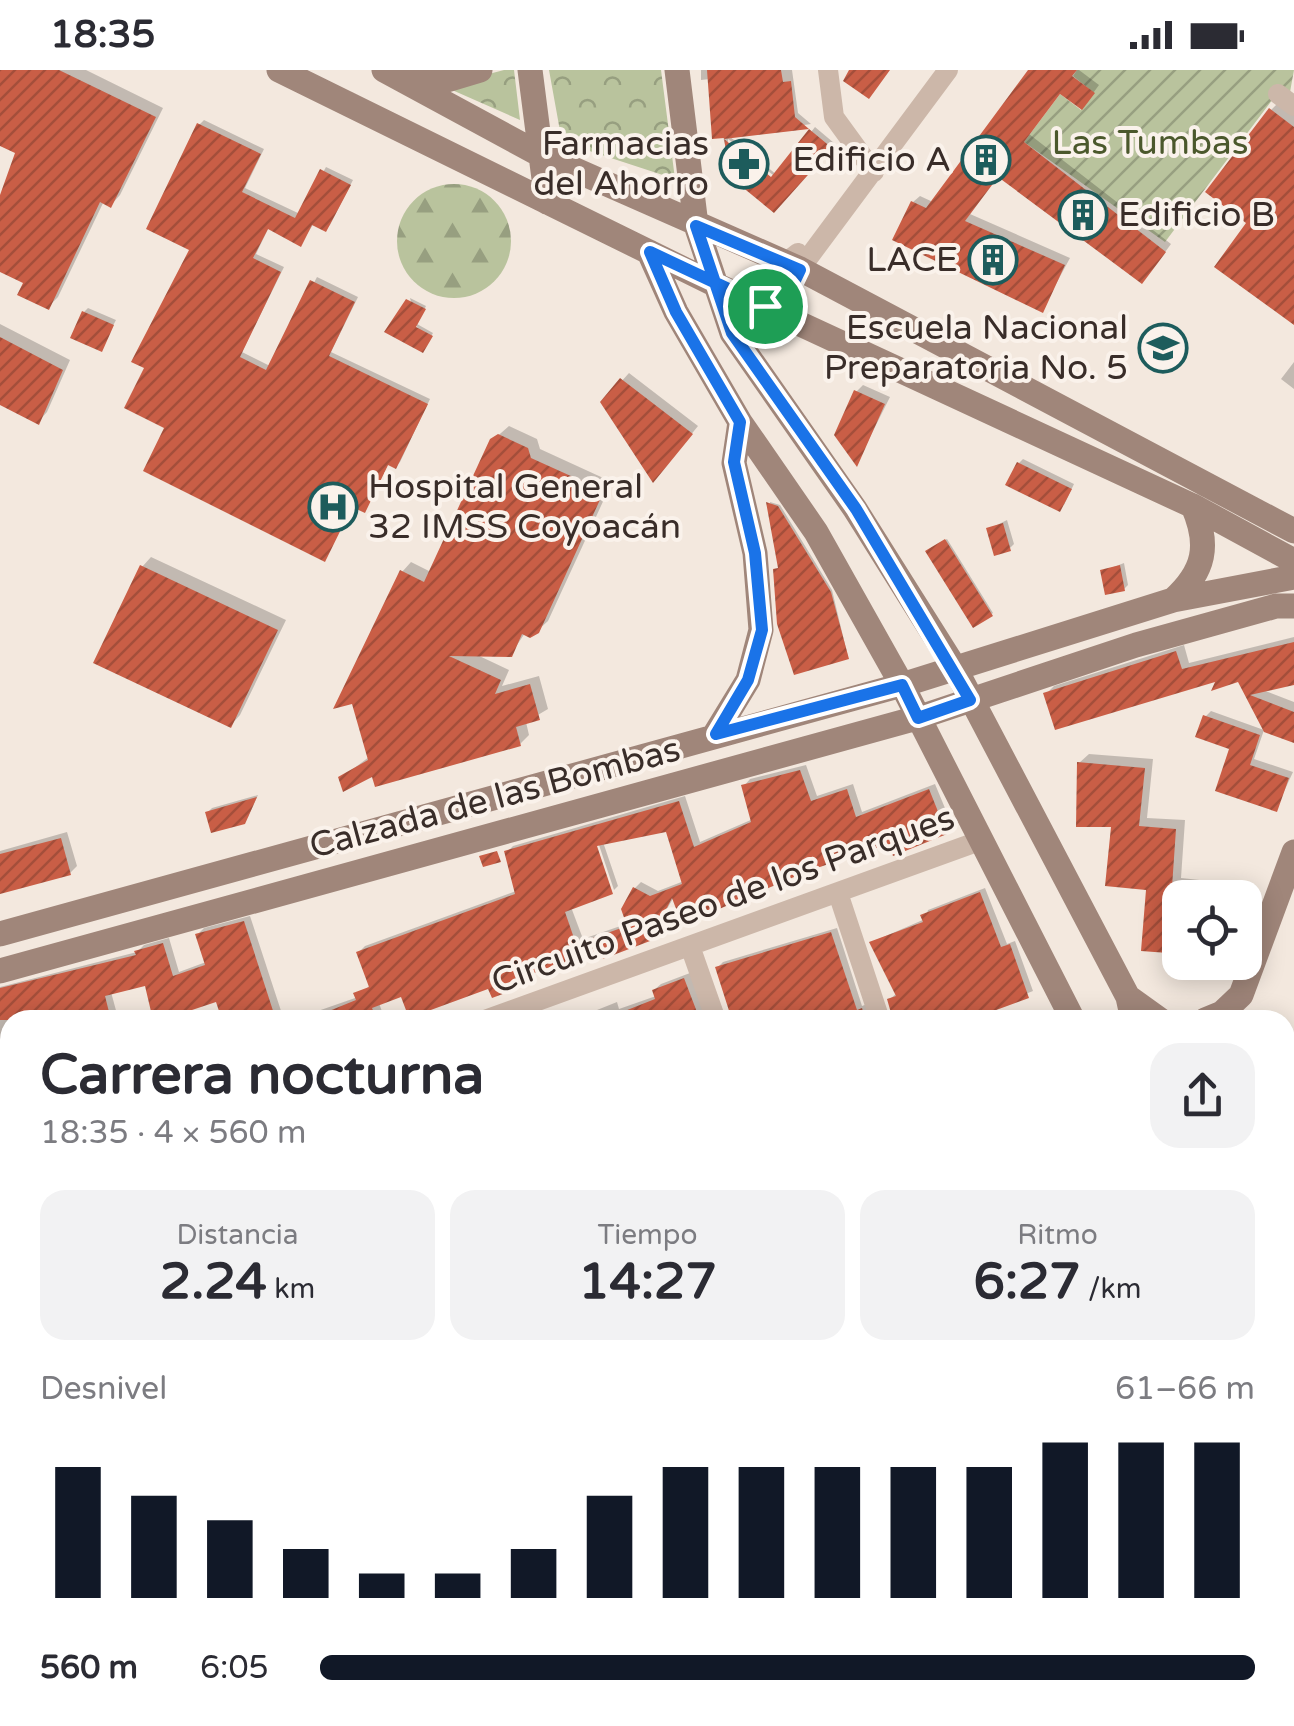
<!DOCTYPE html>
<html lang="es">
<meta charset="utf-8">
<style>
:root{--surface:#fff;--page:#f2f2f3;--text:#2b2b33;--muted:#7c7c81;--accent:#111827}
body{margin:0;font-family:"Varela Round",sans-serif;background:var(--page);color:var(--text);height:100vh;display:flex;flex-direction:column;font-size:38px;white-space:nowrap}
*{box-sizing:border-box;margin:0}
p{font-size:32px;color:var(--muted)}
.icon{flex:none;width:55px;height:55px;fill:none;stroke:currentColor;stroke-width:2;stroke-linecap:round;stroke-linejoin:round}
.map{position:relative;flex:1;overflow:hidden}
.drawer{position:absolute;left:0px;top:940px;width:1295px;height:718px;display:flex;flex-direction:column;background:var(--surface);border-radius:30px 30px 0 0;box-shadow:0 5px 25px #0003}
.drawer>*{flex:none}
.controls{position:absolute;left:1162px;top:810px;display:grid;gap:20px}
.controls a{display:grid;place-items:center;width:100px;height:100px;border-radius:20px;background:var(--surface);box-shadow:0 5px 25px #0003;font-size:50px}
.pin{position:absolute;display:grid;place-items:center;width:85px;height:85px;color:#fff;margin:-42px;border:5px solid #fff;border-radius:50%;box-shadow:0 2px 10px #0007}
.round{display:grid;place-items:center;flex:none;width:105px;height:105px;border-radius:30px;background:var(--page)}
.summary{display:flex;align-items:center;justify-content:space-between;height:170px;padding:0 40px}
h1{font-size:55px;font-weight:700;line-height:75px}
.figures{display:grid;grid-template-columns:repeat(3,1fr);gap:15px;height:170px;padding:10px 40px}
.figures div{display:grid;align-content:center;border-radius:25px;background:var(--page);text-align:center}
.figures b{font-size:50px;font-weight:700}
.figures small{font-size:28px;font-weight:400}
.figures p{font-size:28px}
.chart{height:280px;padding:20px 40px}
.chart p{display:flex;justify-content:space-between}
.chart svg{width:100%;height:180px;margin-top:10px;stroke:var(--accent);stroke-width:6}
ul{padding:0 40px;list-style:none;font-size:32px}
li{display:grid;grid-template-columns:160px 120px 1fr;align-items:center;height:75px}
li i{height:25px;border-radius:12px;background:var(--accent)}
.status{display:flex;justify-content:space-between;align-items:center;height:70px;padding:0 50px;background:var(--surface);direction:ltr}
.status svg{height:28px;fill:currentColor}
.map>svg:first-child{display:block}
</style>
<div class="status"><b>18:35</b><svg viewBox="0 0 49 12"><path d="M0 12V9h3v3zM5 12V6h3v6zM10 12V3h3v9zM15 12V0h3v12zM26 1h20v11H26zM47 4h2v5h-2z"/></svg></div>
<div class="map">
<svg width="1294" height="1656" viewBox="0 0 1294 1656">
<defs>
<pattern id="forest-firs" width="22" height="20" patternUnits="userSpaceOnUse" patternTransform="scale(2.5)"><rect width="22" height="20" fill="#b9c39d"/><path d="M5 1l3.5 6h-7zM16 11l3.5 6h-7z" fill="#979f80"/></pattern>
<pattern id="park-crowns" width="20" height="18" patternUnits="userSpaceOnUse" patternTransform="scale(2.5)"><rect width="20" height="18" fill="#b9c39d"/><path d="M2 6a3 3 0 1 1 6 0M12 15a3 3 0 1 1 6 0" fill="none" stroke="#979f80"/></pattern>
<pattern id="garden-furrows" width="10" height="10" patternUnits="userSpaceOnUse" patternTransform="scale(2.5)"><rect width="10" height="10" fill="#b9c39d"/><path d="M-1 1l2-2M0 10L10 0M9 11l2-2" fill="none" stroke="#979f80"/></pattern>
<pattern id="building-hatch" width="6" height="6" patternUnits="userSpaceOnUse" patternTransform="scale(2.5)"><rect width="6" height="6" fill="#c95e46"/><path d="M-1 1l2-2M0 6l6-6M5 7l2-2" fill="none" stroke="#a44e3a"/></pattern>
</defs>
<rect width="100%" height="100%" fill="#f3e8de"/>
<path fill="#b9c39d" d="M1294,1022V1615L1285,1607V1031Z"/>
<path fill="url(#forest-firs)" d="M397 171a57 57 0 1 1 114 0a57 57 0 1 1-114 0Z"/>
<path fill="url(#park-crowns)" d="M504,0H514L520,50L443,16Z
M549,0H661L675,109L562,72Z
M126,1648H408L399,1656H103Z
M675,1648H729L727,1656H673Z
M982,1648H1051L1048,1656H979Z"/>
<path fill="url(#garden-furrows)" d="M1077,0H1294L1290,22L1282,17L1165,172L1024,72L1060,24L1081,40L1094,23L1073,6Z"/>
<path fill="#0003" fill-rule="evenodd" d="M0,0H86L163,38L120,125L111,135L104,131L58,227L48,237L26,212L0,199V131L43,40L0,62Z
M701,0H792L798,43L811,54L729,66L777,105L815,57L834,73L774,140L732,106L710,9L701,10ZM728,69L783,113L780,117L728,75Z
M1031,0H1079L1099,15L1088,30L1061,22L1029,64L1171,174L1149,204L999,105L970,144L1070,188L1042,240L913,132L920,126L933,132Z
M1278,33L1294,45V246L1249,152L1271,40Z
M204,50L264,79L245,118L300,144L326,97L353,110L330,155L326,159L314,153L301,174L269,157L256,184L284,197L242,282L270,296L317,207L358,227L331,282L430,329L400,392L396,396L389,393L364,440L353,434L324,489L168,356L147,297L192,178L199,55Z
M410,228L426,236L417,254L433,263L423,280Z
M88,238L116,250L101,279L84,242Z
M0,254L70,290L47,342L38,352L0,332Z
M1294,292V319L1281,309Z
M629,303L698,356L660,403L603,332Z
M863,315L890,327L857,393L856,322Z
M509,356L537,369L540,379L612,412L548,551L537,561L525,563L511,584L473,583L509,600L502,616L539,606L548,639L526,652L529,665L520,674L341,708L369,687L402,502L411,492L431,502L493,370Z
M1023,389L1074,414L1064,435L1019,393Z
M770,432L780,435L832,520L848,587L780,497Z
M1007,450L1014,474L1010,478L989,459Z
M947,469L993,543L974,555L930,480Z
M151,487L286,550L240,645L231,655L142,497Z
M1124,493L1128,515L1124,519L1103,501Z
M1294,567V613L1263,620L1294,632V671L1265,660L1240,609L1046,624L1054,616L1184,575L1189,593Z
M1211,641L1264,660L1254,689L1293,702L1276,739L1205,647Z
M1089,684L1153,689L1147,748L1185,750L1181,808L1218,812L1217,828H1180V878L1144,879L1148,818L1079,693Z
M806,695L817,726L853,714L862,742L935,714L952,755L946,762L889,771L674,827L649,869L560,891L519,906L521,911L515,917L402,924L379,933L385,950H292L358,927L371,914L359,882L365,876L516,821L507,782L513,776L685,726L700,772L753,749L744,716L750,709ZM668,759L684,811L658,821L641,812L635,818L629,853L583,869L571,837L595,763L614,820L618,816L603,772Z
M258,725L248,747L208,742L212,738Z
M67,762L77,796L70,803L0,821V781Z
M985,818L1007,874L1015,871L1033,921L961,950H896L890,929L897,923L872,872L925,849L928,840Z
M250,846L284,950H225L218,929L189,939L191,950H161L147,913L111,922L117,944L111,950H10V976L6,977L10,989V1102L0,1105V917L137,882L144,875L169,868L179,902L206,892L197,865L204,858Z
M837,858L862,936L867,934L873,950H734L717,898L723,892Z
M690,903L707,950H572L617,932L619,939L656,926L654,920L661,914Z
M1288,1064L1294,1067V1101L1287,1111Z
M10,1172V1189L3,1177Z
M10,1339V1407L0,1403V1343Z
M797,1648L816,1656H790Z
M865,1648H908L905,1656H881Z"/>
<path fill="url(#building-hatch)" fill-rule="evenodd" d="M0,0H59L156,47L111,138L100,132L49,240L17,225L23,213L0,202V125L15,83L0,76Z
M707,0H781L783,12L791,11L795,47L809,59L724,69L771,107L809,59L832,78L774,143L730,107L724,68L712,69Z
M849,0H890L869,29L843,11Z
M1028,0H1077L1072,6L1095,23L1082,40L1060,24L1024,72L1166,182L1142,214L998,107L965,151L1065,195L1043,243L892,170L911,131L926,138Z
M1269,38L1294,57V255L1214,197L1246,153L1205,122Z
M197,53L261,84L242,122L295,148L320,99L351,115L326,162L312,155L301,177L268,159L253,188L281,202L240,287L266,300L310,210L355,232L329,286L428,334L396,399L388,395L365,443L352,437L325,492L143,401L164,358L124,338L144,298L131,292L189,180L146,159Z
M406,229L426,239L416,257L433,266L423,283L384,262Z
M82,241L114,255L102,282L70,268Z
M0,267L63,300L39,355L0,335Z
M620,308L693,364L653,413L600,332Z
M854,320L885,334L857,397L834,365Z
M498,364L528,378L531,388L604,421L539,563L530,568L522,564L512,587L449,586L501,610L495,624L530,614L540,650L516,657L521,676L375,717L372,707L343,722L338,707L368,690L352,634L333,639L400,500L424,512L490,369Z
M1017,392L1072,419L1060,442L1005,415Z
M766,432L778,436L831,522L849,589L794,605L777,554L773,499L778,498Z
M1003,453L1011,481L994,486L986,458Z
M945,469L993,546L973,558L925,481Z
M140,495L278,560L231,658L93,593Z
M1120,495L1125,521L1105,525L1100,500Z
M1294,572V615L1250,625L1294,642V673L1264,662L1238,612L1211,621L1215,612L1055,660L1043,623L1176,581L1182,599Z
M1203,645L1260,665L1250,695L1289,708L1277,742L1215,721L1229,679L1195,667Z
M1077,692L1145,698L1139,756L1176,759L1172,817L1180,818V858L1169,857L1168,883L1141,881L1146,820L1105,816L1111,757H1076Z
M800,700L811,731L847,719L856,747L929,719L947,764L893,786L888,774L808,801L682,855L672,828L650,871L603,889L601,883L559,898L558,894L513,911L516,919L492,928L488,919L409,948L401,927L372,938L377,950H307L356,930L353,923L369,917L356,882L515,824L504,781L679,731L694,777L751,752L741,715ZM666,762L682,814L650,826L633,817L621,839L627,856L576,874L565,842L613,824L597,776Z
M257,727L245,754L211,763L205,742Z
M61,768L71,805L0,824V784Z
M497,781L501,792L483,797L479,786Z
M980,822L1001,877L1010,874L1029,928L969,950H893L887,929L896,926L869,872L923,852L920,845Z
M244,851L276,950H222L216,932L183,943L184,950H153L145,916L105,926L111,950H0V918L136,885L134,881L163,873L173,906L205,895L195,864Z
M831,862L857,940L862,938L866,950H732L715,897Z
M684,908L700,950H602L655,929L652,920Z"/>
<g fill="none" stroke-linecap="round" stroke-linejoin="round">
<path stroke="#ccb7a9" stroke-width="20" d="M828,0L834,47L874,102
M1278,24L1294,36
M765,236L785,193L798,183
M780,242L800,199L948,0
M838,823L880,950
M690,876L716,950
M485,950L982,770
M0,1125L10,1122
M0,1250L10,1282
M0,1491L10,1487
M465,1648L474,1656
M32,1656L55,1648
M434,1656L444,1648
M572,1656L582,1648"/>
<path stroke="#a0867a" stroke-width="25" d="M279,0L712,213L1193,436L1294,491
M384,0L539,84L800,199L1294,461
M530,0L547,132
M677,0L696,155L732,263L855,439L955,598L1128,927L1133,950
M412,11L440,12L480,0
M649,182L676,242L740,352L816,462L902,615L1073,950
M1173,530C1205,501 1210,475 1193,436
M715,664L748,610L761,560L755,483L734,393L740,352
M0,864L902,615L1173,530L1294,507
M0,901L917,648L1136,575L1276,536H1294
M1128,927L1160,950
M1205,950L1222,943L1241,925L1294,782
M1285,1001L1294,977
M1285,1624L1294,1631
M1262,1648L1274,1656
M965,1656L968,1648"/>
</g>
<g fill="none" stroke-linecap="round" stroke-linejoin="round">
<g stroke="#fff" stroke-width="20">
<path id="route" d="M765,236L650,182L676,242L740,352L734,392L755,483L762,560L748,610L716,664L902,615L918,648L970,630L856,439L732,263L696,156L800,200L780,242L765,236"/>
</g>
<use href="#route" stroke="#1a73e8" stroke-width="12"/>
</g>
<defs>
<g id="building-ring" transform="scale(2.5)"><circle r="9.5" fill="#faf2eb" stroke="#1d5c5c" stroke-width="1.5"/><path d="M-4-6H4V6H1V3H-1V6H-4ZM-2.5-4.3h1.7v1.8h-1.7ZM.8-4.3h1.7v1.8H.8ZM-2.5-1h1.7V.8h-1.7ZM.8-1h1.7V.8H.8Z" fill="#1d5c5c"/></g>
<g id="pharmacy-ring" transform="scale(2.5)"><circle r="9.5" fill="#faf2eb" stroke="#1d5c5c" stroke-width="1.5"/><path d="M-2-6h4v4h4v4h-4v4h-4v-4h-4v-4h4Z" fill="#1d5c5c"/></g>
<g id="school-ring" transform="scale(2.5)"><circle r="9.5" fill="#faf2eb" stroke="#1d5c5c" stroke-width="1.5"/><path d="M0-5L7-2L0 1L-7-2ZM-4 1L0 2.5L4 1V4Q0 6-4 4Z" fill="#1d5c5c"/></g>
<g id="hospital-ring" transform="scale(2.5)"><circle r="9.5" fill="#faf2eb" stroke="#1d5c5c" stroke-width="1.5"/><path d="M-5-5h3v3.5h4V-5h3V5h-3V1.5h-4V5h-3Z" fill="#1d5c5c"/></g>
</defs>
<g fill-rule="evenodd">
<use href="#building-ring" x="986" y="90"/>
<use href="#pharmacy-ring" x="744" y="94"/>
<use href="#building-ring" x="1083" y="145"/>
<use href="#building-ring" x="993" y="190"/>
<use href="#school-ring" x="1163" y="278"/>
<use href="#hospital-ring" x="333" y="437"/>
</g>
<g text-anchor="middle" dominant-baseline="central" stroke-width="8" stroke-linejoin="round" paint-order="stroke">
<g font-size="35" fill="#4b582c" stroke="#faf2eb">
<text x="1150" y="73">Las Tumbas</text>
</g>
<g font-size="35" fill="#392d29" stroke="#faf2eb" text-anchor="end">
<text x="709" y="74">Farmacias<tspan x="709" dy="40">del Ahorro</tspan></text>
<text x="951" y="90">Edificio A</text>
<text x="1118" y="145" text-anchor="start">Edificio B</text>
<text x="958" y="190">LACE</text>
<text x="1128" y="258">Escuela Nacional<tspan x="1128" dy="40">Preparatoria No. 5</tspan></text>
<text x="368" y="417" text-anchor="start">Hospital General<tspan x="368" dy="40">32 IMSS Coyoacán</tspan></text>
</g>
<g font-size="35" fill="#392d29" stroke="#faf2eb">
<text transform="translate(495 728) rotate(-15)">Calzada de las Bombas</text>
<text transform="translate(723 830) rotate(-20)">Circuito Paseo de los Parques</text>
</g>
</g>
</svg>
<div class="controls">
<a><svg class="icon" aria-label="locate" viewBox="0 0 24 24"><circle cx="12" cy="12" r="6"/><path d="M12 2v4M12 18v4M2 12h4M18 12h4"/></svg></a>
</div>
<div class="pin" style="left:765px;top:236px;background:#1e9e55"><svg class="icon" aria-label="arrive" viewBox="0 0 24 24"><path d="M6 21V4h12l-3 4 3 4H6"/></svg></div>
<section class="drawer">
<div class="summary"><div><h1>Carrera nocturna</h1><p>18:35 · 4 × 560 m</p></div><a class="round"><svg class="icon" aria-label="share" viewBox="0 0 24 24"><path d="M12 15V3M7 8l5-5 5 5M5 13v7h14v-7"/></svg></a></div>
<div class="figures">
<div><p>Distancia</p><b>2.24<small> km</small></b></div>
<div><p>Tiempo</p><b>14:27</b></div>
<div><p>Ritmo</p><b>6:27<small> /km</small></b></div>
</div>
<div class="chart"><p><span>Desnivel</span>61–66 m</p>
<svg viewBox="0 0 160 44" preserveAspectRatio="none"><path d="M5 44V12M15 44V19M25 44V25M35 44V32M45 44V38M55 44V38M65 44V32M75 44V19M85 44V12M95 44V12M105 44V12M115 44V12M125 44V12M135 44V6M145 44V6M155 44V6"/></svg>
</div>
<ul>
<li><b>560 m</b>6:05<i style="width:100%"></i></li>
</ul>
</section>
</div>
